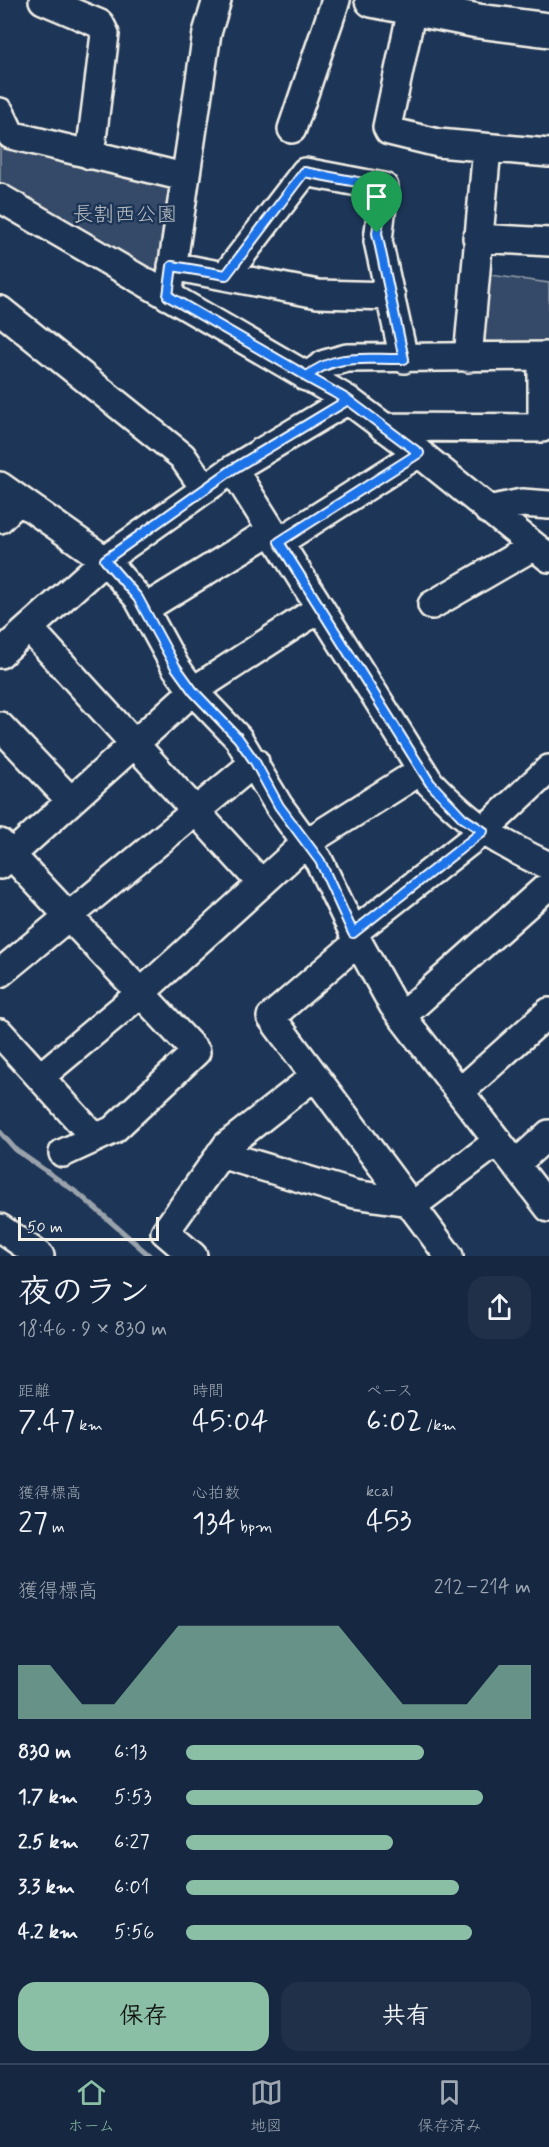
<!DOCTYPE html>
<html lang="ja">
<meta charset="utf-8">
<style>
:root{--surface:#162841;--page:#1f3048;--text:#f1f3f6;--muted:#9ea6b1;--line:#35445a;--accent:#8abfa5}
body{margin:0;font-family:Mynerve,"Klee One",sans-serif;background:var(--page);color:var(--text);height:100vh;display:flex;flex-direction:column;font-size:22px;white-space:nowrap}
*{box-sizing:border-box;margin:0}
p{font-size:20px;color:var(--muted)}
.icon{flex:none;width:33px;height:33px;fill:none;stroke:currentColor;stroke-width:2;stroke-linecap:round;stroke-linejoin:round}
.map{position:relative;height:1256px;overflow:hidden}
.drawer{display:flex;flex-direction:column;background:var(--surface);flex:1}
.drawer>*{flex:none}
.scale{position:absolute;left:18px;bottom:15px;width:141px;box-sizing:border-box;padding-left:6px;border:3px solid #f4f1e8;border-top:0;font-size:16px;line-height:21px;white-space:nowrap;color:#f4f1e8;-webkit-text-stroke:4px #1d3557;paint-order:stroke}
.pin{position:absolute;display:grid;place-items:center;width:51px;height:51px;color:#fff;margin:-62px -26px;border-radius:50% 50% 50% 0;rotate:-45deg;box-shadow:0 0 6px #0007}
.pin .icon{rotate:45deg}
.round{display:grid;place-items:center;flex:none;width:63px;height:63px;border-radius:18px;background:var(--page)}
.summary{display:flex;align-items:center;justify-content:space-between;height:102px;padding:0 18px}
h1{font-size:33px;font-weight:600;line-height:45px}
.stats{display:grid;grid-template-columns:repeat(3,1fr);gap:9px;height:102px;padding:6px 18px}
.stats div{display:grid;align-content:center}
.stats b{font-size:30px;font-weight:600}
.stats small{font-size:16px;font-weight:400}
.stats p{font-size:16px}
.chart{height:168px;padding:12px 18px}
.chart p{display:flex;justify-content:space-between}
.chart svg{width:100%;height:108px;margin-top:6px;fill:var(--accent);opacity:.7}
.primary-button{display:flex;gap:12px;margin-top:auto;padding:12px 18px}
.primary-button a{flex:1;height:69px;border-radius:18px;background:var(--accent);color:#111;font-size:24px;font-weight:600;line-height:69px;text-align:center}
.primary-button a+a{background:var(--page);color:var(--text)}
ul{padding:0 18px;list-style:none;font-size:20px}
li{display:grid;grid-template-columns:96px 72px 1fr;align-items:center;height:45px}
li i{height:15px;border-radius:8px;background:var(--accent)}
.tab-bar{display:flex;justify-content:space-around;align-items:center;height:84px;border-top:2px solid var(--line);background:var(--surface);font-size:16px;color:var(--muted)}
.tab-bar a{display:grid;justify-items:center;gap:3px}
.tab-bar .active{color:var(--accent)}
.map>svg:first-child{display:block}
</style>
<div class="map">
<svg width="549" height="1256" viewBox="0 0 549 1256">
<rect width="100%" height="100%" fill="#1d3557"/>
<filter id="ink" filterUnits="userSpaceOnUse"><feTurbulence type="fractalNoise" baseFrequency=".0167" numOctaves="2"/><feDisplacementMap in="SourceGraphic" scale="12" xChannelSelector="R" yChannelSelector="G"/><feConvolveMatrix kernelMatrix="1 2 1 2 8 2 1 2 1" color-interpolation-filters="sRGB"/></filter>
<g filter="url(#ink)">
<path fill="#354a67" stroke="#949ea8" stroke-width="1.5" d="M3,140L169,186L162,282L0,188V144Z
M483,274L549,283V343L479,341Z"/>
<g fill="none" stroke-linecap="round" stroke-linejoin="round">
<path stroke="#9aa2ab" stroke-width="5" d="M0,1132L16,1150L79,1194L150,1256"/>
<g stroke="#f4f1e8" stroke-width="32">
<path id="minor" d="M43,0L100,24L105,34L90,155
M412,9L387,127L389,131L438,143L549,153
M0,112L11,135L184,177
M292,129L336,0
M0,198L348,400L419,453L549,558
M477,238L549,242
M172,266L318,294L391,296
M226,275L305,172L384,187L378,241L404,359
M168,296L207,33L217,0
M0,310L182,456L205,489
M468,358L487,148
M306,377L325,364L347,358L549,356
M383,427L542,428V357
M233,469L430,783C472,826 495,841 549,866
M0,486L105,560L138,598L175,666L193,691L238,738L279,806L319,861L358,942L393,1005L549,1208
M488,510L522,503L549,505
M0,519L19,500
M279,542L419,453
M432,605L534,546
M144,609L271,531
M29,628L261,883
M0,654L105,560L233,469L348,400
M0,726L71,801
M0,843L196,1052L113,1130L63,1153
M0,865L193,691L320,608
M353,933L483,831L549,769
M358,942L271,1017L449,1256
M0,973L255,762
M402,1016L549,885
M0,1033L95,1138
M40,1077L142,992L306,843L422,770
M460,1092L549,1012
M220,1154L354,1194L409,1202
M516,1164L549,1134
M412,1206L498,1141
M0,1228L40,1256
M193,1256L165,1232L227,1145L315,1076"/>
</g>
<g stroke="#f4f1e8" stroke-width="38">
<path id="highway" d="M372,0L478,21L549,30"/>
</g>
<use href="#minor" stroke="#1d3557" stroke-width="27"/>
<use href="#highway" stroke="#1d3557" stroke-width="33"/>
</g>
</g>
<g fill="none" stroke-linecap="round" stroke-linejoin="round" filter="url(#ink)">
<g stroke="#fff" stroke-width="12">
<path id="route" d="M377,233L404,359C368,360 336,352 306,377L348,400L233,469L105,560L138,598L175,666L193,691L238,738L255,762L279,806L320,861L353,933L483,831L463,818L430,783L279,542L419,453L348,400L168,296L172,266L226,275L304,172L384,187L377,233"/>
</g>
<use href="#route" stroke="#1a73e8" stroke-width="8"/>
</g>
<g text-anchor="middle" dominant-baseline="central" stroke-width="5" stroke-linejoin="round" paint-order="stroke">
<g font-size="21" fill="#bbbfc1" stroke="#1d3557">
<text x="125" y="215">長割西公園</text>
</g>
</g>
</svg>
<div class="scale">50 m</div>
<div class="pin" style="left:377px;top:233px;background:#1e9e55"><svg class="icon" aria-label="arrive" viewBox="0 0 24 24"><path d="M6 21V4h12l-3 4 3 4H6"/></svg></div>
</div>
<section class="drawer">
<div class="summary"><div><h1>夜のラン</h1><p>18:46 · 9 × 830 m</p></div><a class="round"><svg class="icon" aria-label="share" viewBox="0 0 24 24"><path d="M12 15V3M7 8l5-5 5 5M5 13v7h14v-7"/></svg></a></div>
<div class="stats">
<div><p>距離</p><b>7.47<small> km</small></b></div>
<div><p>時間</p><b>45:04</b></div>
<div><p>ペース</p><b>6:02<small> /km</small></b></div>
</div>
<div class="stats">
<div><p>獲得標高</p><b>27<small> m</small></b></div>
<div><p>心拍数</p><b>134<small> bpm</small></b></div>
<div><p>kcal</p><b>453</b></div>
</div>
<div class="chart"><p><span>獲得標高</span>212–214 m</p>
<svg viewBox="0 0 160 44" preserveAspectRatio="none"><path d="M0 44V22L10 22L20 38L30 38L40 22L50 6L60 6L70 6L80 6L90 6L100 6L110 22L120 38L130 38L140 38L150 22L160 22V44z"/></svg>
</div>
<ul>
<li><b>830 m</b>6:13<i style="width:69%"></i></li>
<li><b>1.7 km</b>5:53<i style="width:86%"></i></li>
<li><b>2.5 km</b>6:27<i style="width:60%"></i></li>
<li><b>3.3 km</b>6:01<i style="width:79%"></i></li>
<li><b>4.2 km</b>5:56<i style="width:83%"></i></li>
</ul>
<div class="primary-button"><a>保存</a><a>共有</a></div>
</section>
<nav class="tab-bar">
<a class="active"><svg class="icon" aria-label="home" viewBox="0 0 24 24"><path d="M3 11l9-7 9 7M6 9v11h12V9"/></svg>ホーム</a>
<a><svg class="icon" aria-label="map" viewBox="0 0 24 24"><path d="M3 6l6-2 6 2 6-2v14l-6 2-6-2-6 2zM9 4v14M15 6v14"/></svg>地図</a>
<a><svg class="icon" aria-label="saved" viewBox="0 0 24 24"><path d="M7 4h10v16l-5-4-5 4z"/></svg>保存済み</a>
</nav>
